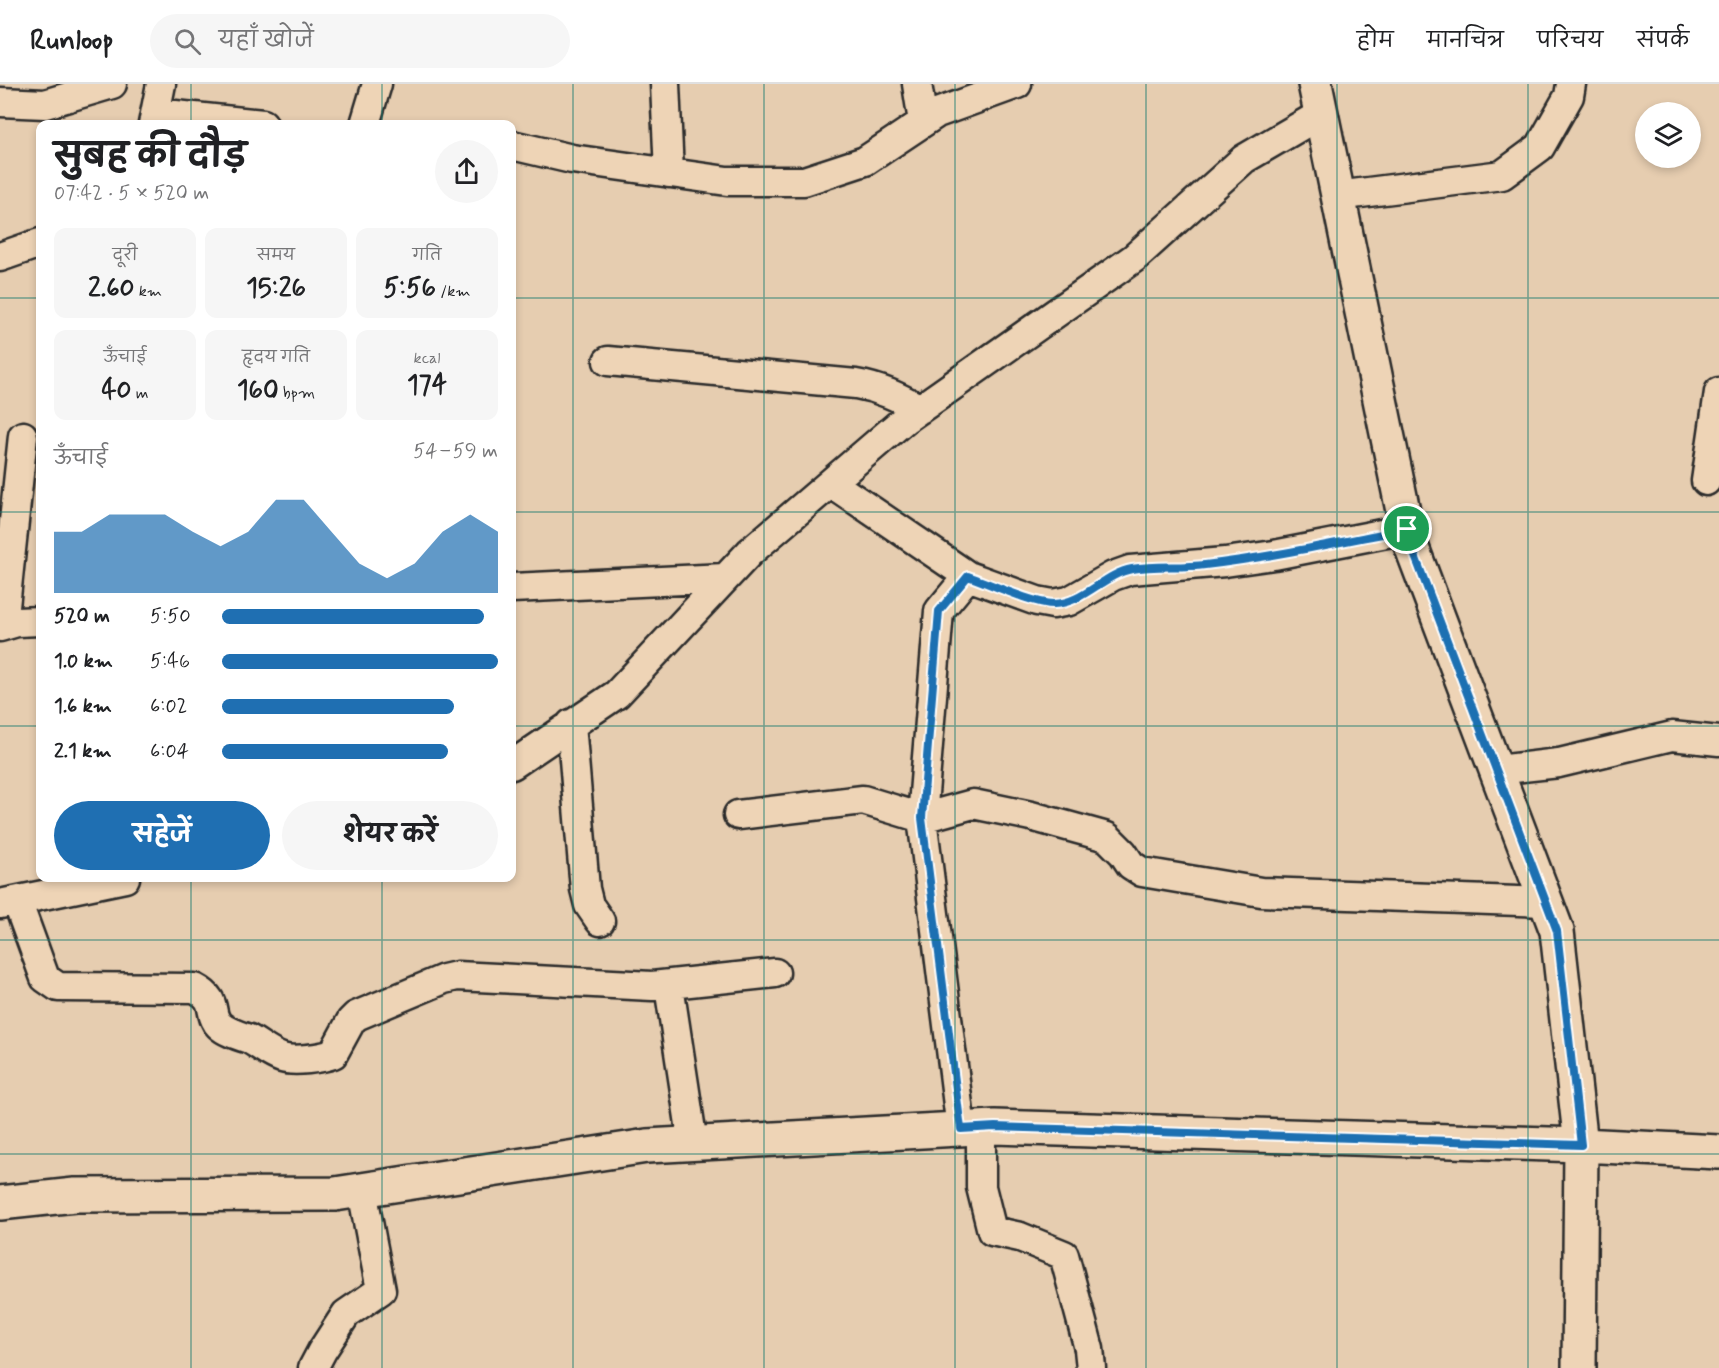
<!DOCTYPE html>
<html lang="hi">
<meta charset="utf-8">
<style>
:root{--surface:#fff;--page:#f6f6f6;--text:#202124;--muted:#757577;--line:#e0e0e0;--accent:#1f6fb2}
body{margin:0;font-family:Mynerve,"Playpen Sans Deva",sans-serif;background:var(--page);color:var(--text);height:100vh;display:flex;flex-direction:column;font-size:22px;white-space:nowrap}
*{box-sizing:border-box;margin:0}
p{font-size:20px;color:var(--muted)}
.icon{flex:none;width:33px;height:33px;fill:none;stroke:currentColor;stroke-width:2;stroke-linecap:round;stroke-linejoin:round}
.map{position:relative;flex:1;overflow:hidden}
.details{position:absolute;left:36px;top:36px;width:480px;height:762px;display:flex;flex-direction:column;background:var(--surface);border-radius:12px;box-shadow:0 3px 9px #0003}
.details>*{flex:none}
.buttons{position:absolute;left:1635px;top:18px;display:grid;gap:12px}
.buttons a{display:grid;place-items:center;width:66px;height:66px;border-radius:50%;background:var(--surface);box-shadow:0 3px 9px #0003;font-size:30px}
.pin{position:absolute;display:grid;place-items:center;width:51px;height:51px;color:#fff;margin:-26px;border:3px solid #fff;border-radius:50%;box-shadow:0 2px 6px #0007}
.round{display:grid;place-items:center;flex:none;width:63px;height:63px;border-radius:32px;background:var(--page)}
.overview{display:flex;align-items:center;justify-content:space-between;height:102px;padding:0 18px}
h1{font-size:33px;font-weight:700;line-height:45px}
.metrics{display:grid;grid-template-columns:repeat(3,1fr);gap:9px;height:102px;padding:6px 18px}
.metrics div{display:grid;align-content:center;border-radius:12px;background:var(--page);text-align:center}
.metrics b{font-size:26px;font-weight:700}
.metrics small{font-size:16px;font-weight:400}
.metrics p{font-size:16px}
.chart{height:168px;padding:12px 18px}
.chart p{display:flex;justify-content:space-between}
.chart svg{width:100%;height:108px;margin-top:6px;fill:var(--accent);opacity:.7}
.action{display:flex;gap:12px;margin-top:auto;padding:12px 18px}
.action a{flex:1;height:69px;border-radius:36px;background:var(--accent);color:#fff;font-size:24px;font-weight:700;line-height:69px;text-align:center}
.action a+a{background:var(--page);color:var(--text)}
ul{padding:0 18px;list-style:none;font-size:20px}
li{display:grid;grid-template-columns:96px 72px 1fr;align-items:center;height:45px}
li i{height:15px;border-radius:8px;background:var(--accent)}
header{display:flex;align-items:center;gap:36px;box-sizing:border-box;height:84px;padding:0 30px;background:var(--surface);border-bottom:2px solid var(--line)}
header strong{font-size:28px}
nav{display:flex;gap:33px;margin-inline-start:auto;font-size:21px}
.search{width:420px;height:54px;background:var(--page);display:flex;align-items:center;gap:15px;box-sizing:border-box;padding:0 21px;border-radius:33px;color:var(--muted);font-size:22px}
.map>svg:first-child{display:block}
</style>
<header>
<strong>Runloop</strong>
<div class="search"><svg class="icon" aria-label="search" viewBox="0 0 24 24"><circle cx="10" cy="10" r="6"/><path d="M15 15l6 6"/></svg>यहाँ खोजें</div>
<nav><a>होम</a><a>मानचित्र</a><a>परिचय</a><a>संपर्क</a></nav>
</header>
<div class="map">
<svg width="1719" height="1284" viewBox="0 0 1719 1284">
<rect width="100%" height="100%" fill="#e6cdb0"/>
<filter id="ink" filterUnits="userSpaceOnUse"><feTurbulence type="fractalNoise" baseFrequency=".0167" numOctaves="2"/><feDisplacementMap in="SourceGraphic" scale="12" xChannelSelector="R" yChannelSelector="G"/><feConvolveMatrix kernelMatrix="1 2 1 2 8 2 1 2 1" color-interpolation-filters="sRGB"/></filter>
<g filter="url(#ink)">
<g fill="none" stroke-linecap="round" stroke-linejoin="round">
<g stroke="#2b2b2b" stroke-width="33">
<path id="street" d="M665,0L669,89
M917,0L923,38
M0,18L45,20L112,0
M156,29L263,40
M153,40L161,0
M365,40L377,0
M512,61L572,75L727,97H804L865,77L937,29L1017,0
M1337,112L1502,91L1540,63L1569,12L1571,0
M0,173L40,159
M608,277L856,300C880,304 899,313 920,325
M1706,397L1719,308
M831,399L968,492L1037,517L1053,520L1069,517L1113,492L1130,486L1225,478L1274,471L1407,445
M512,504L725,494
M3,542L23,352
M0,543L17,538L40,537
M571,640L585,805L589,821L600,837
M512,681L617,610L750,468L904,336L1134,174L1244,75L1321,30
M1497,686L1559,679L1672,652L1719,657
M738,731L863,716L922,734L973,720L1031,732L1107,753L1123,769L1131,781L1142,788L1261,808L1546,818
M17,817L45,894L58,903L195,904C220,917 207,929 219,941C226,948 240,952 249,955C260,961 270,970 282,974C294,978 322,974 333,970L351,937L356,932L444,895L457,892L652,902L775,889
M0,820L125,794
M669,902L693,1060
M981,1044V1103L992,1147L1020,1153L1064,1171L1089,1265L1091,1284
M961,1045L922,734L939,527L968,492
M313,1284L322,1267L346,1230L381,1206L362,1106"/>
</g>
<g stroke="#2b2b2b" stroke-width="38">
<path id="secondary" d="M1315,0L1409,456L1557,847L1581,1061L1579,1284
M0,1119L75,1111L335,1110L647,1062L995,1043L1581,1061L1719,1068"/>
</g>
<use href="#street" stroke="#eed4b6" stroke-width="28"/>
<use href="#secondary" stroke="#eed4b6" stroke-width="33"/>
</g>
</g>
<g fill="none" stroke-linecap="round" stroke-linejoin="round" filter="url(#ink)">
<g stroke="#fff" stroke-width="12">
<path id="route" d="M1407,445L1409,456L1557,847L1581,1061L995,1043L961,1045L922,734L939,527L968,492C988,499 1034,520 1054,520C1084,519 1104,490 1132,485C1156,481 1181,484 1205,481C1273,473 1340,458 1407,445Z"/>
</g>
<use href="#route" stroke="#1f6fb2" stroke-width="8"/>
</g>
<path fill="none" stroke="#0f766e" stroke-width="1.5" stroke-opacity="0.55" d="M191,0V40M382,0V40M573,0V1284M764,0V1284M955,0V1284M1146,0V1284M1337,0V1284M1528,0V1284M0,214H40M512,214H1719M0,428H40M512,428H1719M0,642H40M512,642H1719M191,794V1284M382,794V1284M0,856H1719M0,1070H1719"/>
</svg>
<div class="buttons">
<a><svg class="icon" aria-label="layers" viewBox="0 0 24 24"><path d="M12 4l9 5-9 5-9-5zM3 14l9 5 9-5"/></svg></a>
</div>
<div class="pin" style="left:1407px;top:445px;background:#1e9e55"><svg class="icon" aria-label="arrive" viewBox="0 0 24 24"><path d="M6 21V4h12l-3 4 3 4H6"/></svg></div>
<section class="details">
<div class="overview"><div><h1>सुबह की दौड़</h1><p>07:42 · 5 × 520 m</p></div><a class="round"><svg class="icon" aria-label="share" viewBox="0 0 24 24"><path d="M12 15V3M7 8l5-5 5 5M5 13v7h14v-7"/></svg></a></div>
<div class="metrics">
<div><p>दूरी</p><b>2.60<small> km</small></b></div>
<div><p>समय</p><b>15:26</b></div>
<div><p>गति</p><b>5:56<small> /km</small></b></div>
</div>
<div class="metrics">
<div><p>ऊँचाई</p><b>40<small> m</small></b></div>
<div><p>हृदय गति</p><b>160<small> bpm</small></b></div>
<div><p>kcal</p><b>174</b></div>
</div>
<div class="chart"><p><span>ऊँचाई</span>54–59 m</p>
<svg viewBox="0 0 160 44" preserveAspectRatio="none"><path d="M0 44V19L10 19L20 12L30 12L40 12L50 19L60 25L70 19L80 6L90 6L100 19L110 32L120 38L130 32L140 19L150 12L160 19V44z"/></svg>
</div>
<ul>
<li><b>520 m</b>5:50<i style="width:95%"></i></li>
<li><b>1.0 km</b>5:46<i style="width:100%"></i></li>
<li><b>1.6 km</b>6:02<i style="width:84%"></i></li>
<li><b>2.1 km</b>6:04<i style="width:82%"></i></li>
</ul>
<div class="action"><a>सहेजें</a><a>शेयर करें</a></div>
</section>
</div>
